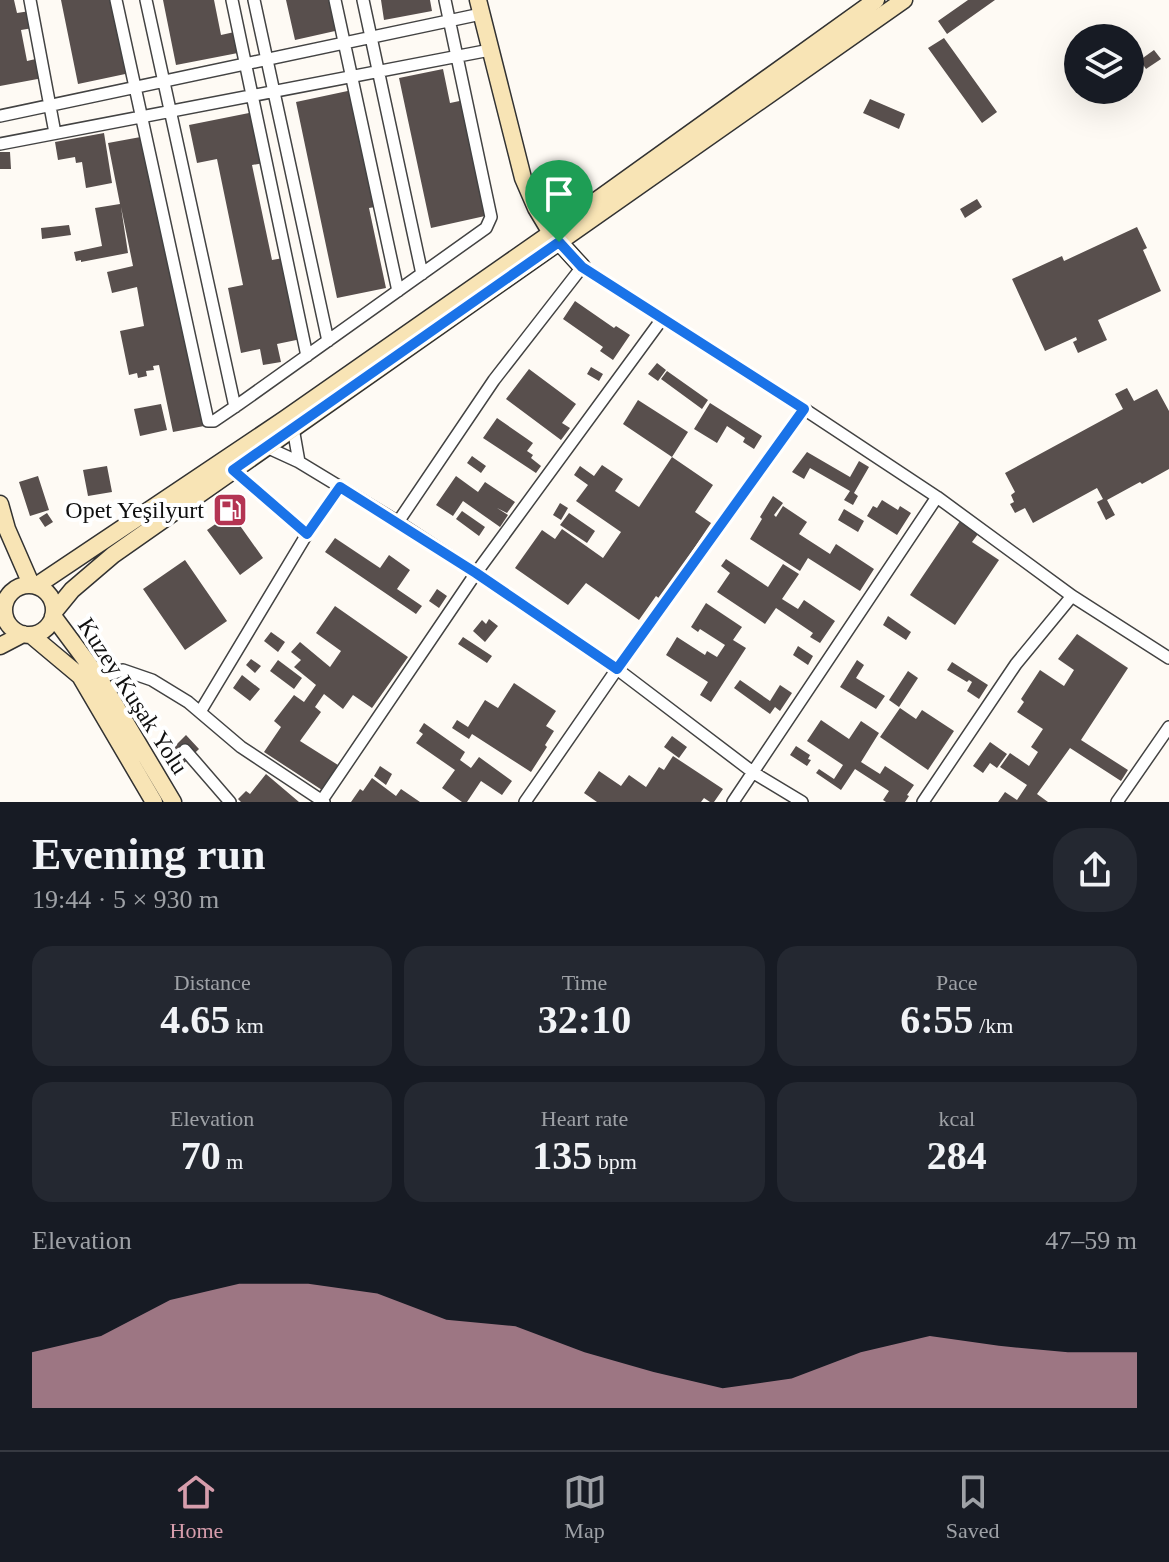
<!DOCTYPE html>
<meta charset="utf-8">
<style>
:root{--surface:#171b24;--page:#242831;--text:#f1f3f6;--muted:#9ea1a6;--line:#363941;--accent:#d69dac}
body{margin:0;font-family:Georgia,serif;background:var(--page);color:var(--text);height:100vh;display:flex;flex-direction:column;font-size:30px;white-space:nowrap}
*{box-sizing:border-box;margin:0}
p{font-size:26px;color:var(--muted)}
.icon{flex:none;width:44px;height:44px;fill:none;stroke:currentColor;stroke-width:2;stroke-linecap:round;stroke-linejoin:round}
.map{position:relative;height:802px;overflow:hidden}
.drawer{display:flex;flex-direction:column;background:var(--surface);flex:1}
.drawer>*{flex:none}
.fabs{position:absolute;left:1064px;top:24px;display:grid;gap:16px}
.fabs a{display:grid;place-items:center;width:80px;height:80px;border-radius:50%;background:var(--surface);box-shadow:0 8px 32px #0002;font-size:40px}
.pin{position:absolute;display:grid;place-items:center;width:68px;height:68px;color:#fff;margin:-82px -34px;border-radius:50% 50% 50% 0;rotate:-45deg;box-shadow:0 0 8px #0007}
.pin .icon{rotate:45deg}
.round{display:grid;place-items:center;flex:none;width:84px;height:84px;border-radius:32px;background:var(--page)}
.summary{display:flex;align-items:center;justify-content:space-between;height:136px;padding:0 32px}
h1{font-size:44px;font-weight:700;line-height:60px}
.figures{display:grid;grid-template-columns:repeat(3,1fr);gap:12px;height:136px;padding:8px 32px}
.figures div{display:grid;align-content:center;border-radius:20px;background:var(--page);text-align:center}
.figures b{font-size:40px;font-weight:700}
.figures small{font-size:22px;font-weight:400}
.figures p{font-size:22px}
.chart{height:224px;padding:16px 32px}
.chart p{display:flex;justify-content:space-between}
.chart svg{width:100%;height:144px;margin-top:8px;fill:var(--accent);opacity:.7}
.tab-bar{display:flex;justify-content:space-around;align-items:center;height:112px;border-top:2px solid var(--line);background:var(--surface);font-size:22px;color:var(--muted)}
.tab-bar a{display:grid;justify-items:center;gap:4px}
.tab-bar .on{color:var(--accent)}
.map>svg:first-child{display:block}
</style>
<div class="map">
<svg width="1169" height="802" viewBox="0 0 1169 802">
<rect width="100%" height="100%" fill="#fefaf4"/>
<path fill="#584f4d" d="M0,0H14L17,13L30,11L33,28L21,30L27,61L40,58L43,78L0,86Z
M61,0H115L130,73L78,84Z
M163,0H214L221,35L239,31L243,52L176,65Z
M286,0H338L344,29L295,40Z
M381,0H430L432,11L384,20Z
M968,0H995L947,34L938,21Z
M944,38L997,112L982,123L928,48Z
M1154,50L1161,59L1146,69L1140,60Z
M443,69L450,103L469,99L494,214L431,228L399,78Z
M357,89L381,206L369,208L386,288L337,298L296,102Z
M870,99L905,114L899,129L863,113Z
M254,112L264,163L252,165L272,260L289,257L306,338L277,344L281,362L263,365L260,349L241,353L228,288L243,285L217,159L197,163L189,125Z
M104,133L112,183L86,188L82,162L76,163L75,157L58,160L55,142Z
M146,136L204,426L173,432L159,365L153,366L154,370L146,371L147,376L138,378L137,373L129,375L120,331L144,326L137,287L112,293L107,272L133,266L121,207L128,253L81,262V260L76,261L74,252L102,246L95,208L120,204L108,143Z
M0,152H10L11,169H0Z
M977,199L982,207L965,218L960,209Z
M69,225L71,235L42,239L41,228Z
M1137,227L1147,248L1143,250L1161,291L1098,320L1107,340L1078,353L1073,342L1077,340L1076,337L1045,351L1012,279L1062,256L1064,261Z
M575,301L614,328L616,326L630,335L613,360L600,351L603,347L563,319Z
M657,363L666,370L658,381L648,374Z
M591,367L603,374L599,381L587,374Z
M529,369L576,404L562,423L570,428L561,440L506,399Z
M667,371L708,400L702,409L661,379Z
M1127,388L1134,401L1157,389L1169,411V469L1142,484L1140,482L1107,500L1115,515L1106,520L1097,502L1103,499L1097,488L1033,523L1025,508L1015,513L1010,504L1014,502L1011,495L1015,492L1005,473L1123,409L1115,394Z
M638,400L688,432L672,457L713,485L695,512L711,523L660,599L656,596L639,620L586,583L568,605L515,568L542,530L555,539L562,529L603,558L621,532L576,501L588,485L574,475L580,466L594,476L602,465L623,479L615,491L639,507L672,457L623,424Z
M710,403L762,436L754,449L743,442L745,438L727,426L717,443L694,429Z
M161,404L167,430L140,436L134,409Z
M497,418L533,443L527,451L533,455L531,458L541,466L536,473L483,438Z
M807,452L850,477L859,461L869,467L854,493L858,496L853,505L844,500L850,491L810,468L804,479L792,472Z
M472,456L486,466L481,473L467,463Z
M107,466L112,492L88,496L83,470Z
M38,476L49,510L30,516L19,482Z
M456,476L478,492L485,482L515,502L507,513L497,508L508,515L500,527L463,501L453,516L436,505Z
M773,496L783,503L774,515L776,517L783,506L807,522L799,534L830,554L836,544L874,569L860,591L808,558L800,571L750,539L762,519L760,517Z
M882,500L898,510L900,506L911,513L897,535L867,516L873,506L877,508Z
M560,503L568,508L561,520L553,515Z
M844,509L864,521L858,532L838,520Z
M462,511L485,527L479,536L456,519Z
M47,513L53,522L45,527L39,518Z
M231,513L263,558L240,575L207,530Z
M569,513L595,531L587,543L560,525Z
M960,521L978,534L972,542L999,560L955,625L910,595Z
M335,538L380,568L389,555L410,570L397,589L422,606L416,614L325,552Z
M726,559L768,587L783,564L799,574L782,599L798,609L804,600L835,621L820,643L810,637L813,633L776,608L765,624L717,592L730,573L721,566Z
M185,560L227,621L185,650L143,589Z
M437,589L447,596L439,608L429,601Z
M706,603L742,627L733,640L746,648L711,702L700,695L708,682L666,655L677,637L705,655L707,651L717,657L725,645L700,629L698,632L691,627Z
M335,606L408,657L372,708L353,695L343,709L324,694L315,707L321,712L300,741L338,765L322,790L264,752L281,727L274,721L294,695L304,702L316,685L294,667L301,660L291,652L300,642L330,667L341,651L316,633Z
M888,616L911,632L906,640L883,625Z
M489,619L498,626L485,642L473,631L482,620L486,624Z
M271,632L285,642L278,652L264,641Z
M1077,634L1128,668L1081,740L1128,770L1121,781L1070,748L1037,794L1048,802H998L1005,792L1017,800L1027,785L1000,767L1010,753L1029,766L1038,752L1031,747L1043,729L1017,712L1024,702L1021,699L1040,670L1064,686L1074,670L1058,659Z
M463,637L492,656L487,663L458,644Z
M798,646L813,656L808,665L793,655Z
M251,659L261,666L255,673L246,665Z
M278,660L302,678L294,689L270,671Z
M857,660L864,665L856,678L885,696L876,709L840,687Z
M952,662L988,685L979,699L967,691L972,682L969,680L967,682L947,670Z
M908,671L918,678L899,707L889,700Z
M242,675L260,689L250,701L233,688Z
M740,680L770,701L780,685L792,693L780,711L775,707L770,714L734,688Z
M514,683L556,711L546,726L554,731L545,745L547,747L531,772L472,734L469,739L452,728L457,720L468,727L485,700L498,708Z
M900,708L916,719L922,710L954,731L928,770L880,737Z
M821,720L849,739L861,721L879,733L861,762L880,774L885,766L914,785L907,795L909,796L905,802H886L883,800L889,791L855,769L841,790L816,773L819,769L834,779L843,765L807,741Z
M424,723L465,752L460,760L471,768L479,757L512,781L502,795L481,781L467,802H462L442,788L455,770L416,743L423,734L419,731Z
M186,735L199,749L181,766L168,753Z
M672,736L687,747L679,758L664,747Z
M990,742L1007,754L997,768L990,763L983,773L973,766Z
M796,746L810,755L808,759L811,760L807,766L790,755Z
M673,756L723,789L714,802H710L704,798L701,802H597L584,793L599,771L621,786L629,775L646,787L659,767L664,770Z
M380,766L392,774L386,785L374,776Z
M266,774L299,802H241L238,799L246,791L250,794Z
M372,778L396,796L401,789L420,802H351L360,789L363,791Z"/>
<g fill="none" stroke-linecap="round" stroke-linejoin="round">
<g stroke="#434343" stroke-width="14">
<path id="street" d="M30,0L55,133
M116,0L208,421H214L239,404L486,228L491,217L445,0
M146,0L235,407
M232,0L307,356
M254,0L328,341
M335,0L398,291
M363,0L422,274
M0,116L481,14
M0,144L490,50
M262,445L299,462L293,428L291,426
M299,462L398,522L476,573L617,669L754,773L802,802
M233,470L307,534
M398,522L494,380L582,267L804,409L937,497L1072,596L1169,658
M99,678L123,670L152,680L188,702L241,747L324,802
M200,712L307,534L340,487
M185,750L230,802
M322,800L476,573L662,319
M525,802L617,669L804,409
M733,802L937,497
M923,802L1016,664L1072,596
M1117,802L1169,727"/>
</g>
<g stroke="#323232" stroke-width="19">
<path id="secondary" d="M478,0L523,178L536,208L551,233L582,267
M0,504L7,529L31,584
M4 610a25 25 0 1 1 50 0a25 25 0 1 1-50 0Z
M36,586L285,419L551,233L876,0
M54,612L72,590L113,555L904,0
M53,616L99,678L173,802
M31,635L80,676L154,802
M0,646L23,634"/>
</g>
<use href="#street" stroke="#fff" stroke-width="11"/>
<use href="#secondary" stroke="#f8e4b5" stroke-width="16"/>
</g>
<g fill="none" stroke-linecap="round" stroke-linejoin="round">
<g stroke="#fff" stroke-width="16">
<path id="route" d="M559,242L582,267L804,409L617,669L476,573L340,487L307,534L233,470Z"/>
</g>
<use href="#route" stroke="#1a73e8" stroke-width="10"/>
</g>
<defs>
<g id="fuel-square" transform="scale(1.8)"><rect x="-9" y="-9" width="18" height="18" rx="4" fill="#b43452" stroke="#fff"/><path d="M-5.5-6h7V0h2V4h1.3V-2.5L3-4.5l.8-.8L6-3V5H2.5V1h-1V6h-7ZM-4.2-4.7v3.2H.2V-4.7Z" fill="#fff"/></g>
</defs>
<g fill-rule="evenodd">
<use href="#fuel-square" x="230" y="510"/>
</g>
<g text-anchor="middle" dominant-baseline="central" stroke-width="8" stroke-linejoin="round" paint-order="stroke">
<g font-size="24" fill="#101010" stroke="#fff" text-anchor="end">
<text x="204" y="510">Opet Yeşilyurt</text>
</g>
<g font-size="24" fill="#101010" stroke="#fff">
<text transform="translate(133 696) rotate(57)">Kuzey Kuşak Yolu</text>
</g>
</g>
</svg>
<div class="fabs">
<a><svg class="icon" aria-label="layers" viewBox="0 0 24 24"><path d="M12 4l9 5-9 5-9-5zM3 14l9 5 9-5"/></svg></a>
</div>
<div class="pin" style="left:559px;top:242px;background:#1e9e55"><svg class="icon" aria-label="arrive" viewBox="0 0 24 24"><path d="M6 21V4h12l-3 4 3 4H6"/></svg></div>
</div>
<section class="drawer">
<div class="summary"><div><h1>Evening run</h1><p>19:44 · 5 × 930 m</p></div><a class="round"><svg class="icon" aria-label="share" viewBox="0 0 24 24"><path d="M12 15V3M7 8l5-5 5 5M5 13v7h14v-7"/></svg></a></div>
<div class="figures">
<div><p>Distance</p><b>4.65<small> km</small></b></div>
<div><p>Time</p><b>32:10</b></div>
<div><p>Pace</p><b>6:55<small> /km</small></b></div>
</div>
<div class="figures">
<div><p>Elevation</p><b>70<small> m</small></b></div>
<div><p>Heart rate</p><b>135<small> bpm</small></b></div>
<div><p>kcal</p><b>284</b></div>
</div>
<div class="chart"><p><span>Elevation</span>47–59 m</p>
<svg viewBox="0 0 160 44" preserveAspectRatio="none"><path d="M0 44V27L10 22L20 11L30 6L40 6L50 9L60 17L70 19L80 27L90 33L100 38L110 35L120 27L130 22L140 25L150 27L160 27V44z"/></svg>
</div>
</section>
<nav class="tab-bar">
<a class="on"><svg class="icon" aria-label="home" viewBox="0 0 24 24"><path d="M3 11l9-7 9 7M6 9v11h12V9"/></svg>Home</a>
<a><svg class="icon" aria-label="map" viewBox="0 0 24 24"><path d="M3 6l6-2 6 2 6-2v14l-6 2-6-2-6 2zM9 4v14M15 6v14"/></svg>Map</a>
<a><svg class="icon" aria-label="saved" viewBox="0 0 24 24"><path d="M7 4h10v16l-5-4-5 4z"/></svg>Saved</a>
</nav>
